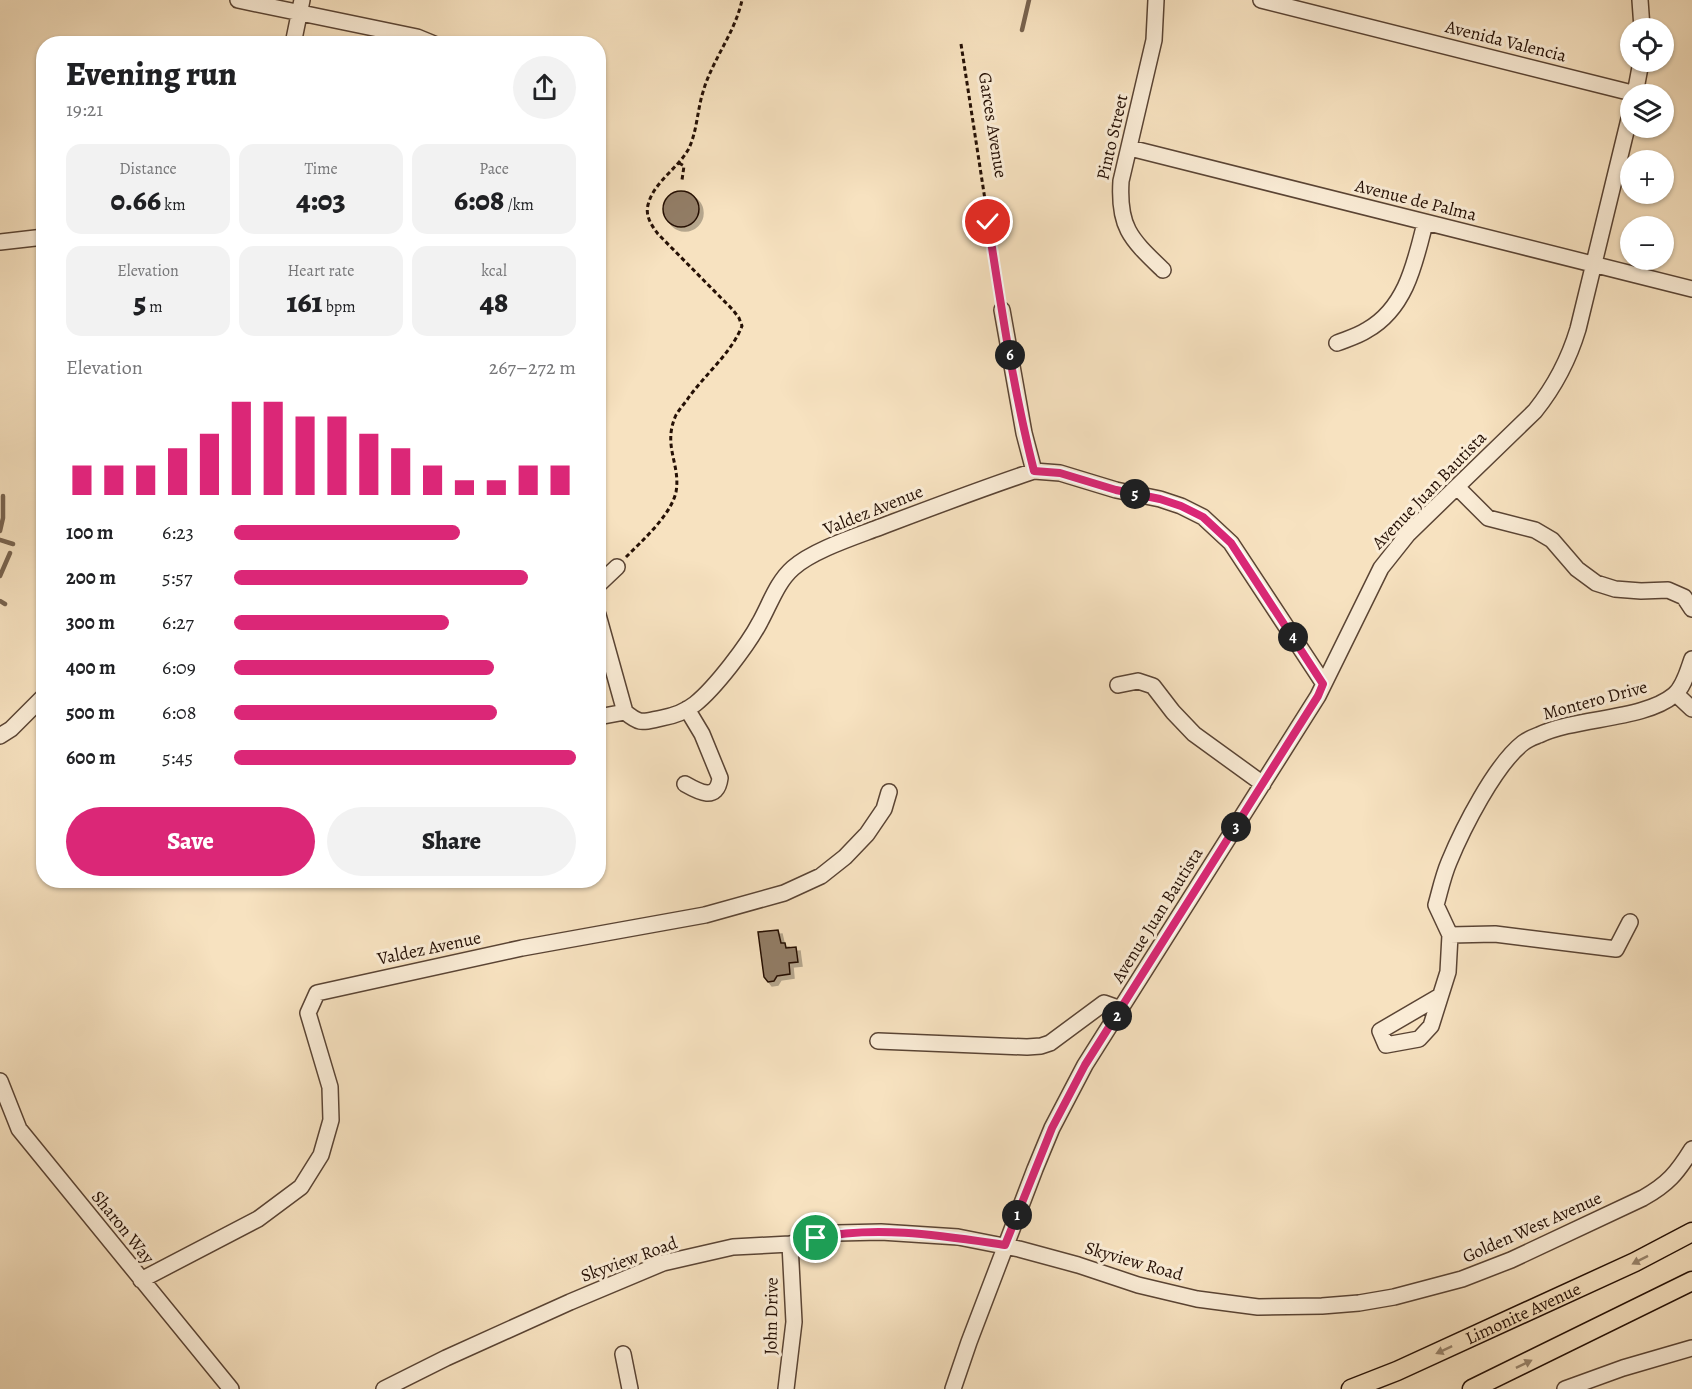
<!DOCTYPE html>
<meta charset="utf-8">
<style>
:root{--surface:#fff;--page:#f2f2f2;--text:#202124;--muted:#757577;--accent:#db2777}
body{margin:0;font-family:Alegreya,serif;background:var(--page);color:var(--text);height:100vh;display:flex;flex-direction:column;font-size:22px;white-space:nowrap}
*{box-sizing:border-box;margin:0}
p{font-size:20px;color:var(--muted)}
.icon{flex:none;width:33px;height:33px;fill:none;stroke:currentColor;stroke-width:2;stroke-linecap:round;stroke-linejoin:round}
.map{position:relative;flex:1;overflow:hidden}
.sheet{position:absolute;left:36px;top:36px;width:570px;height:852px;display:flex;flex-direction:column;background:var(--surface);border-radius:24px;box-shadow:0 2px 4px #0004}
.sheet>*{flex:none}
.tools{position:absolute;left:1620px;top:18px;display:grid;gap:12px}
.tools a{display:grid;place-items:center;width:54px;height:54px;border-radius:50%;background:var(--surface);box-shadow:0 2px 4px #0004;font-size:30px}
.pin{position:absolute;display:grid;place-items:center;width:51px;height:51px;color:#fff;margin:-26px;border:3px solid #fff;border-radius:50%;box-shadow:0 2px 6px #0007}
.km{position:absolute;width:30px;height:30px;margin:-15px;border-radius:50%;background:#222;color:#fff;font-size:16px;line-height:30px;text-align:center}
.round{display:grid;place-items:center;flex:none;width:63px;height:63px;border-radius:32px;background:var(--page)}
.head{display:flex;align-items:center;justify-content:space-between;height:102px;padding:0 30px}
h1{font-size:33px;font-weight:800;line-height:45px}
.stats{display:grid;grid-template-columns:repeat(3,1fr);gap:9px;height:102px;padding:6px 30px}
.stats div{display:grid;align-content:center;border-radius:15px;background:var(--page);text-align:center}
.stats b{font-size:30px;font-weight:800}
.stats small{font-size:16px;font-weight:400}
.stats p{font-size:16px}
.chart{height:168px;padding:12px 30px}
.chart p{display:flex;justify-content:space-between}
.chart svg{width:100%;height:108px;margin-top:6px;stroke:var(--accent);stroke-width:6}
.primary-button{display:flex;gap:12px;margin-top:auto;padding:12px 30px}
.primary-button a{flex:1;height:69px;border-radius:36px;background:var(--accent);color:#fff;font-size:24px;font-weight:800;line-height:69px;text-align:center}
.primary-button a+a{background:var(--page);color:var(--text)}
ul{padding:0 30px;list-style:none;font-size:20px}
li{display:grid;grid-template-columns:96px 72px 1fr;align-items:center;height:45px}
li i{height:15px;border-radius:8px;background:var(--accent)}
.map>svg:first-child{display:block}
</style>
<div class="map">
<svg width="1692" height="1389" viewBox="0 0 1692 1389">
<defs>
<filter id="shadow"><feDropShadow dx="4" dy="4" stdDeviation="0" flood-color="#0004"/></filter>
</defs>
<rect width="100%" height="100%" fill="#f7e2c0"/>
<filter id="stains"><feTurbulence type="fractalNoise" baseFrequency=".00333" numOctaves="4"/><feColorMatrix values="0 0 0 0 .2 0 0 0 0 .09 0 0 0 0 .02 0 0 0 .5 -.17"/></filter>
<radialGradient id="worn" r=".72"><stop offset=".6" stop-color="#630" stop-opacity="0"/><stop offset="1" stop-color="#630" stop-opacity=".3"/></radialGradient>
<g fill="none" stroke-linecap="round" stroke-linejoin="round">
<path stroke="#78634f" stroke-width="4.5" d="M1022,30L1029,0
M0,531L3,518V496
M0,540L13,544
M0,576L10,553
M0,601L5,604"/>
</g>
<path fill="#927d66" stroke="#251005" stroke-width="1.5" filter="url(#shadow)" d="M663 209a18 18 0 1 1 36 0a18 18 0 1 1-36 0Z
M778,930L781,943H785L786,948L796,947L798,962L789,963L790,974L777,976L774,981L768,982L764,977L758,932Z"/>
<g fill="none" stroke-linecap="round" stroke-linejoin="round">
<g stroke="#5a4434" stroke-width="18">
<path id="minor" d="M238,0L417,37L434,44
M1156,0L1154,40L1121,181C1118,228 1131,239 1163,270
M1261,0L1636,94
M1640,0L1642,28
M293,44L302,0
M1635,94L1641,62
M1130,148L1692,289
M0,242L44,237
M1002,310L1024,433L1034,471L1060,473L1116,490L1160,499L1181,506L1203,517L1231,543L1324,684
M1337,343C1347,339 1358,336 1367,330C1406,308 1415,263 1425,223
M1457,487L1488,518L1535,530L1552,540L1577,569L1596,583L1615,589L1641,591L1668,590L1684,597L1692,609
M598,585L617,567
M598,615L625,712C641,725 642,722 662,718C673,716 686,711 695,704C715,688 748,645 760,622C770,604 777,582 793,568C812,551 851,538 875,529C928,509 980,489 1034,471
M1118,685L1138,681L1153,686L1173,712L1194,734L1263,784
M1676,694L1692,709
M598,717L625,712
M0,736L11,729L44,696
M685,784C699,792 717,802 720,778L702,734L687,709
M1450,935L1495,934L1616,949L1630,922
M1440,996L1380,1031L1386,1045L1419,1039L1431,1026L1448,972L1450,935L1436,905C1440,891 1443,876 1449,862C1463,828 1495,765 1523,743C1528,739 1534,737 1539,735C1577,717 1644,720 1674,695C1684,687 1688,670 1692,659
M878,1041L1027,1047L1041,1046L1050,1043L1104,1003L1121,1009
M0,1081L19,1129L231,1389
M141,1280L258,1219L301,1187L321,1155L331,1120L330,1087L308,1013L317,993L522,948L705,915L784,893L821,876L845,857L867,834L884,809L889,792
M623,1354L630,1389
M384,1389L446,1358L570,1302L663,1263L733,1247L790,1244L837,1233L881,1232L958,1237L1019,1249L1078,1265L1138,1285L1197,1299L1258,1307L1322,1306L1359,1303L1394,1297L1462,1279L1511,1260L1643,1198C1668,1184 1677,1173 1692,1149
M786,1389L794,1322L790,1244
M953,1389L969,1342L1035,1169L1052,1128L1085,1065L1318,696L1381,568L1408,534L1535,411C1555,386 1569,359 1578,329L1630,115
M1565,1389L1623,1368L1692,1348"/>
</g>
<g stroke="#251005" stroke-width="21">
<g id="major">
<path id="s1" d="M1351,1389L1397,1371L1635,1262L1692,1232"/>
<path d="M1472,1389L1692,1281"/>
</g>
</g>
<path stroke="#251005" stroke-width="3" stroke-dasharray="4.5 3" stroke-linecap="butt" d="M961,44L1000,297
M679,163L684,166L682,180
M626,557C642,541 671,515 676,492C681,464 662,446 676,415C679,410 683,405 687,400C704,375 731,354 742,326L739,318L733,310L658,234C652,226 645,216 648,205C653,183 677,169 688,150C697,133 697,111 703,92C712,60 735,33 742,0"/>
<use href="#minor" stroke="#faecd6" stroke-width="15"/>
<use href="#major" stroke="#f7e2c0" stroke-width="18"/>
</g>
<defs><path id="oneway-solid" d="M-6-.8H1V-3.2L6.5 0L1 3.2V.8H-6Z" transform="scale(1.5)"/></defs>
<g fill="#98846c">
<use href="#oneway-solid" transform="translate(1640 1260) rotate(153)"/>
<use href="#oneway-solid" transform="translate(1444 1350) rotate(155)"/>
<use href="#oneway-solid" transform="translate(1524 1364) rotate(-26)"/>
</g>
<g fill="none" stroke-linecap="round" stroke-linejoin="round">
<g stroke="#fff" stroke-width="12">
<path id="route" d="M816,1238C878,1225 943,1236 1005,1245L1052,1128L1085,1065L1318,696L1323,684L1231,543L1203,517L1181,506L1160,499L1116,490L1060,473L1034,471C1013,389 1001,305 988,222"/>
</g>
<use href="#route" stroke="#db2777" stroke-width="8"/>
</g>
<g text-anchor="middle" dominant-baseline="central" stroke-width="6" stroke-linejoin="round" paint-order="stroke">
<g font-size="18" fill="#251005" stroke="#faecd6">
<text transform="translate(1506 41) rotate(14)">Avenida Valencia</text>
<text transform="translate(993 125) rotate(81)">Garces Avenue</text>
<text transform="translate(1112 137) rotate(-77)">Pinto Street</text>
<text transform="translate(1416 200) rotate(14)">Avenue de Palma</text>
<text transform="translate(1429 490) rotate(-46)">Avenue Juan Bautista</text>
<text transform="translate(873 510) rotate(-22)">Valdez Avenue</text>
<text transform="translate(1595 700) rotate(-15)">Montero Drive</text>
<text transform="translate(1157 915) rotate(-58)">Avenue Juan Bautista</text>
<text transform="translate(429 948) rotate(-12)">Valdez Avenue</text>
<text transform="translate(123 1227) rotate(51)">Sharon Way</text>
<text transform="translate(1532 1227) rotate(-24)">Golden West Avenue</text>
<text transform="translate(629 1259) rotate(-20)">Skyview Road</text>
<text transform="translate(1134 1261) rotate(16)">Skyview Road</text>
<text stroke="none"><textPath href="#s1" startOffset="188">Limonite Avenue</textPath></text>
<text transform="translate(771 1316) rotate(-89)">John Drive</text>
</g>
</g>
<rect width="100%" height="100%" filter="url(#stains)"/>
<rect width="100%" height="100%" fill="url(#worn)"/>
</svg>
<div class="tools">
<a><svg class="icon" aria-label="locate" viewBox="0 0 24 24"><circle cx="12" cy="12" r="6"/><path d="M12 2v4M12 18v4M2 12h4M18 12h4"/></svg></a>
<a><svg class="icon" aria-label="layers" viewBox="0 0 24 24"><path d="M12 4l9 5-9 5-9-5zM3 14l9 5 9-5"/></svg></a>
<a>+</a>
<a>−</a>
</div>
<div class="pin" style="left:816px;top:1238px;background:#1e9e55"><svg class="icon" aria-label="arrive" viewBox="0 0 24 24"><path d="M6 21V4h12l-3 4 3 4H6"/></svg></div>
<div class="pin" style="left:988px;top:222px;background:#d93025"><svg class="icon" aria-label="check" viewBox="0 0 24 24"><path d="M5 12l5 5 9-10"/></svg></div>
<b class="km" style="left:1017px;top:1215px">1</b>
<b class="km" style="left:1117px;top:1016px">2</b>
<b class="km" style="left:1236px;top:827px">3</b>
<b class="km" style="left:1293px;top:637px">4</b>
<b class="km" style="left:1135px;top:494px">5</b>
<b class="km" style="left:1010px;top:355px">6</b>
<section class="sheet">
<div class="head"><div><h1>Evening run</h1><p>19:21</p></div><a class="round"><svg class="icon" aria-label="share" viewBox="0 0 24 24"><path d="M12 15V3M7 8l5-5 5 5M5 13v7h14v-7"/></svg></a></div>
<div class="stats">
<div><p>Distance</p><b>0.66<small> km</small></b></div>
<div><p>Time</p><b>4:03</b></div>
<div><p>Pace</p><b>6:08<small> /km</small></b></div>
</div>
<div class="stats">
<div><p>Elevation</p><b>5<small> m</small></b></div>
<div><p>Heart rate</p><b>161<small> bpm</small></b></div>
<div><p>kcal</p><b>48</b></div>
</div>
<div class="chart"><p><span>Elevation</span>267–272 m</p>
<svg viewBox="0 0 160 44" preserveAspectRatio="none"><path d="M5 44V32M15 44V32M25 44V32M35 44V25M45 44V19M55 44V6M65 44V6M75 44V12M85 44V12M95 44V19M105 44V25M115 44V32M125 44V38M135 44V38M145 44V32M155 44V32"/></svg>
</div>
<ul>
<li><b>100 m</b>6:23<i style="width:66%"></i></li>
<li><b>200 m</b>5:57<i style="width:86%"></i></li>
<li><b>300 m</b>6:27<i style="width:63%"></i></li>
<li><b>400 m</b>6:09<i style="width:76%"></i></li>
<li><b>500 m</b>6:08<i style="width:77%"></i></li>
<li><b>600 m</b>5:45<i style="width:100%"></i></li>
</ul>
<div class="primary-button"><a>Save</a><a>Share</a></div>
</section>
</div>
